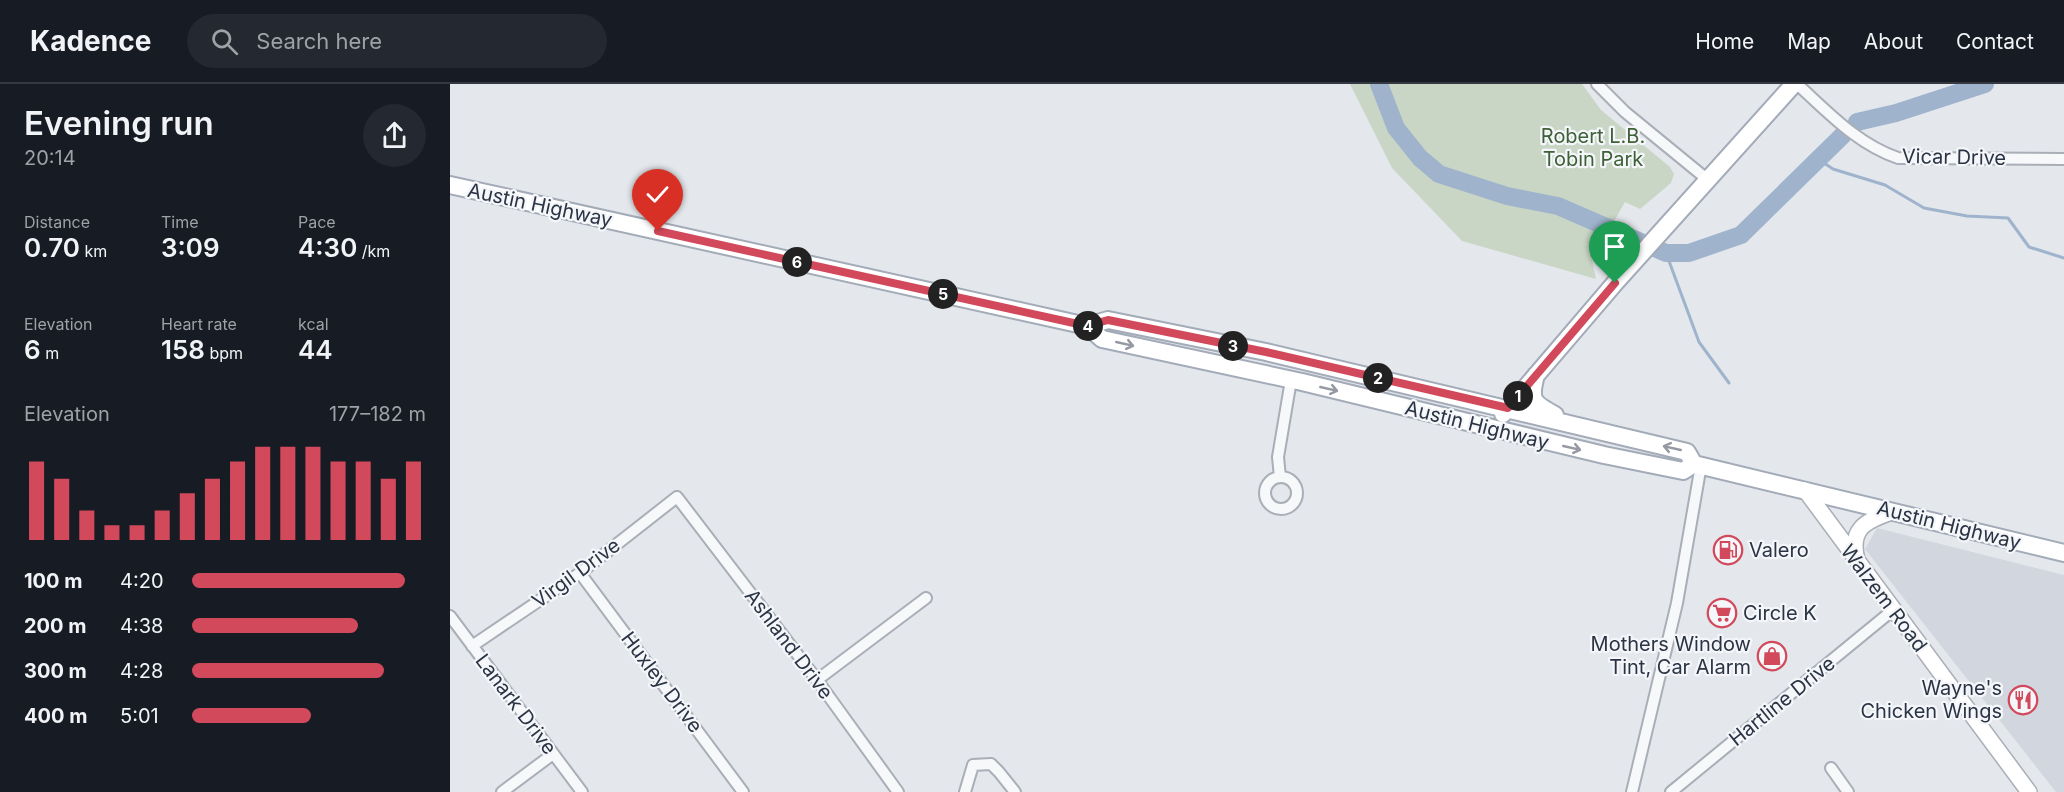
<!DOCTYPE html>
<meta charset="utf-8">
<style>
:root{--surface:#171b24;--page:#242831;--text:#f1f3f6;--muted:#9ea1a6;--line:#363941;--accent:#d1495b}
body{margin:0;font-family:Inter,sans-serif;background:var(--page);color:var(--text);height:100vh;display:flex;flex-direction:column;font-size:22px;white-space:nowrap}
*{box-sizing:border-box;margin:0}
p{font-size:20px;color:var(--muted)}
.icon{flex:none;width:33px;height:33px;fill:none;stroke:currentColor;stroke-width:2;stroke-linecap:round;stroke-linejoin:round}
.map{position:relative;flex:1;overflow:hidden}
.panel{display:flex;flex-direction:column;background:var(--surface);width:450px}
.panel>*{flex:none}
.pin{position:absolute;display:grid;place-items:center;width:51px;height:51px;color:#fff;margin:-62px -26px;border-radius:50% 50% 50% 0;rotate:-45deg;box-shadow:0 0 6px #0007}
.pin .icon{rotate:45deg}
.km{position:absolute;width:30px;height:30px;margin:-15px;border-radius:50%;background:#222;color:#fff;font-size:16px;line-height:30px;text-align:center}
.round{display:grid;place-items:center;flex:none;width:63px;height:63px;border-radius:32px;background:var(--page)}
.summary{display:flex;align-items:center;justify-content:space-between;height:102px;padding:0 24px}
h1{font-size:33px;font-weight:600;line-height:45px}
.metrics{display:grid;grid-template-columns:repeat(3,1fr);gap:9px;height:102px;padding:6px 24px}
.metrics div{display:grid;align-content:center}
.metrics b{font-size:26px;font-weight:600}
.metrics small{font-size:16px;font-weight:400}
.metrics p{font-size:16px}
.chart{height:168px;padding:12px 24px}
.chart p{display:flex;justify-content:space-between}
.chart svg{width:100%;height:108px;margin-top:6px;stroke:var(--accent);stroke-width:6}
ul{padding:0 24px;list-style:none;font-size:20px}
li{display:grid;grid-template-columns:96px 72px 1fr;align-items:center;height:45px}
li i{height:15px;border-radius:8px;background:var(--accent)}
header{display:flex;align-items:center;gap:36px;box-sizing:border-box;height:84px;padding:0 30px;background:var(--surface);border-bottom:2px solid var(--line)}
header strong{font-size:28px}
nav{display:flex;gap:33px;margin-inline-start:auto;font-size:21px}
.search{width:420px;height:54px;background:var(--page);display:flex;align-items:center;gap:15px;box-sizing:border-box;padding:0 21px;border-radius:33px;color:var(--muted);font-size:22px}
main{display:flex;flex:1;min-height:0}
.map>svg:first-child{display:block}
</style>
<header>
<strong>Kadence</strong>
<div class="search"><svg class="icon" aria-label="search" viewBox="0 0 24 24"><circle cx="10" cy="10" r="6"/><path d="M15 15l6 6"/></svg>Search here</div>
<nav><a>Home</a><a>Map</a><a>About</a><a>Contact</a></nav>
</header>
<main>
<section class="panel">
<div class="summary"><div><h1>Evening run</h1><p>20:14</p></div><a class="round"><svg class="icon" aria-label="share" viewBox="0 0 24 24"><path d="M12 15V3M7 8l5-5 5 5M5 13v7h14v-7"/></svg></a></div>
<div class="metrics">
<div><p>Distance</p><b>0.70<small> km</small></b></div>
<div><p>Time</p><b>3:09</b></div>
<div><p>Pace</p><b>4:30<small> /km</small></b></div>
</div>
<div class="metrics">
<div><p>Elevation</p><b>6<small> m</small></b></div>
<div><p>Heart rate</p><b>158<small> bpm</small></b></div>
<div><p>kcal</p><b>44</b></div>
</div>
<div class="chart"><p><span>Elevation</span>177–182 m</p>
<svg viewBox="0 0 160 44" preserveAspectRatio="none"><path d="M5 44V12M15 44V19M25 44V32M35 44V38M45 44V38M55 44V32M65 44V25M75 44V19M85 44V12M95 44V6M105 44V6M115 44V6M125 44V12M135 44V12M145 44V19M155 44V12"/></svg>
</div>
<ul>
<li><b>100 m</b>4:20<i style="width:91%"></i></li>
<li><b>200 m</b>4:38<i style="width:71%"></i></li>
<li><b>300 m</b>4:28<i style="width:82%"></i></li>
<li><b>400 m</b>5:01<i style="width:51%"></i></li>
</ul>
</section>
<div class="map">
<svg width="1614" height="708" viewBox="0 0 1614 708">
<rect width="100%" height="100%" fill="#e4e7ec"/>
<path fill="#d2d6de" d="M1427,444L1614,491V708H1606L1415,465Z"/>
<path fill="#c9d6c5" d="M900,0H1132L1151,26L1220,83L1224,90L1221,99L1190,125L1175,118L1142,176L1146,195L1012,157L942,84Z"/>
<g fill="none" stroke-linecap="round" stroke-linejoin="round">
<path stroke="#9fb4cc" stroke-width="3" d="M1368,75L1383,85L1435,101L1474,124L1517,132L1558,134L1579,163L1614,174
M1216,169L1249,258L1279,299"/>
<path stroke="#9fb4cc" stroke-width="18" d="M929,0L946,44L970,74L989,90L1057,112L1108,122L1216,169H1239L1291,151L1393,51
M1407,38L1446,29L1535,0"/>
<g stroke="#a9aeb7" stroke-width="14">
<path id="street" d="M1147,0L1175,28L1258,96
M1347,0C1378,28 1407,60 1448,74L1614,75
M830,393L828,373L841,296
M815 409a16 16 0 1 1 32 0a16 16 0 1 1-32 0Z
M130,489L293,708
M0,532L132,708
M22,562L130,489L227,413L367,596L448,708
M367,596L476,514
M1381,684L1398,708
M52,708L103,670
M515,708L523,681L541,680L549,688L565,708
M1182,708L1227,519L1251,381
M1221,708L1443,526"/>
</g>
<g stroke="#a9aeb7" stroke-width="18">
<path id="secondary" d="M1355,406L1579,708
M1407,476C1399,445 1415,437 1442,428"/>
</g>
<g stroke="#a3abb8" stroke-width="20">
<path id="primary" d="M0,101L637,242L652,255L852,298L1154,371L1233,387L1244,380
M637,242L658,236L816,268L1237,368L1244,380L1614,469
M1086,291C1079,317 1083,319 1105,331
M1053,330L1165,199L1344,0"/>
</g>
<use href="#street" stroke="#f7f8fa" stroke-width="10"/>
<use href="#secondary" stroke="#fff" stroke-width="15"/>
<use href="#primary" stroke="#fff" stroke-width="16"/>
</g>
<defs><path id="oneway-shaft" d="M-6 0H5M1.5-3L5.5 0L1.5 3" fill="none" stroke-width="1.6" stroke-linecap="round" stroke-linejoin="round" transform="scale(1.5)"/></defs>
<g stroke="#959aa2">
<use href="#oneway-shaft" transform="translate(675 260) rotate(13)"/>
<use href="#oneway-shaft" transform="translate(879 305) rotate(13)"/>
<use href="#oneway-shaft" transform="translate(1122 364) rotate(13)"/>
<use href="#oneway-shaft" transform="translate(1222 364) rotate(-167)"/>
</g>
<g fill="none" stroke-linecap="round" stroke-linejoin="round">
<g stroke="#fff" stroke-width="12">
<path id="route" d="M208,147L637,242L658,236L816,268L1058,324L1165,199"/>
</g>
<use href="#route" stroke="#d1495b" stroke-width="8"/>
</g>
<defs>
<g id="fuel-ring" transform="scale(1.5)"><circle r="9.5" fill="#f4f6f9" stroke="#d1495b" stroke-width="1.5"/><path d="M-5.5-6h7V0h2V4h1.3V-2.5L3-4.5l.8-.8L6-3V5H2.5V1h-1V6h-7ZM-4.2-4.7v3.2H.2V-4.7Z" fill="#d1495b"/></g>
<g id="supermarket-ring" transform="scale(1.5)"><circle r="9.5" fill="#f4f6f9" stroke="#d1495b" stroke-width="1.5"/><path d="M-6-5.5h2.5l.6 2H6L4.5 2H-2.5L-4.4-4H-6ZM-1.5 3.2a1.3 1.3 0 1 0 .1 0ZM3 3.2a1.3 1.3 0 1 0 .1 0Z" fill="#d1495b"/></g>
<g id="shop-ring" transform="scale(1.5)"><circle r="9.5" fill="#f4f6f9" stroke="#d1495b" stroke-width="1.5"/><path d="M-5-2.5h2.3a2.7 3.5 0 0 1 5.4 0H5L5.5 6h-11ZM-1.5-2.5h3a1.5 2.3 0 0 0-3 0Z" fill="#d1495b"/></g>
<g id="restaurant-ring" transform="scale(1.5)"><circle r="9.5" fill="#f4f6f9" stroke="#d1495b" stroke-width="1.5"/><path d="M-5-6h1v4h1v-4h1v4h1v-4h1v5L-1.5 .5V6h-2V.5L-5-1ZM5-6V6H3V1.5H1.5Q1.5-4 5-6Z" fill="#d1495b"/></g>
</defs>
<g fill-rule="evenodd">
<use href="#fuel-ring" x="1278" y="466"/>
<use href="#supermarket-ring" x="1272" y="529"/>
<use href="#shop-ring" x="1322" y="572"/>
<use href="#restaurant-ring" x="1573" y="616"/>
</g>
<g text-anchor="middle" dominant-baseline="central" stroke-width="4.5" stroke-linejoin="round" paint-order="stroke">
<g font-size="20" fill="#3f6138" stroke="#f4f6f9">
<text x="1143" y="52">Robert L.B.<tspan x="1143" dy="23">Tobin Park</tspan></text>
</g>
<g font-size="20" fill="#2b3445" stroke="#f4f6f9">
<text transform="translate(1504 73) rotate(1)">Vicar Drive</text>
<text transform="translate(90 121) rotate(12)">Austin Highway</text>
<text transform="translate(1027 341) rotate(14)">Austin Highway</text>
<text transform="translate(1499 441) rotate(14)">Austin Highway</text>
<text transform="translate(126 489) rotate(-36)">Virgil Drive</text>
<text transform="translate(1434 514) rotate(53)">Walzem Road</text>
<text transform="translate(339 560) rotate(53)">Ashland Drive</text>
<text transform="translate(212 598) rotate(53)">Huxley Drive</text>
<text transform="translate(1332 617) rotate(-39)">Hartline Drive</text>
<text transform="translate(66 620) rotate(53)">Lanark Drive</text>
</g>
<g font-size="20" fill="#2b3445" stroke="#f4f6f9" text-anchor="start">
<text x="1299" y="466">Valero</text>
<text x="1293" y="529">Circle K</text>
<text x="1301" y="560" text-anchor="end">Mothers Window<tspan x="1301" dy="23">Tint, Car Alarm</tspan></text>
<text x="1552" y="604" text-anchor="end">Wayne's<tspan x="1552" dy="23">Chicken Wings</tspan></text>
</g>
</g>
</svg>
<div class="pin" style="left:1165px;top:199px;background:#1e9e55"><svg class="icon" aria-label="arrive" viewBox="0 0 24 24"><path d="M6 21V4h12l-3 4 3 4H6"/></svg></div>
<div class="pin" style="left:208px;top:147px;background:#d93025"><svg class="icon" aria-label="check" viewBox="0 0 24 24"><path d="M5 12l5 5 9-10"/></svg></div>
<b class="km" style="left:1068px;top:312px">1</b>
<b class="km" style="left:928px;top:294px">2</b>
<b class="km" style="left:783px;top:262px">3</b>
<b class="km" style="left:638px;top:242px">4</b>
<b class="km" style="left:493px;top:210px">5</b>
<b class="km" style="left:347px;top:178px">6</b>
</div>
</main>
